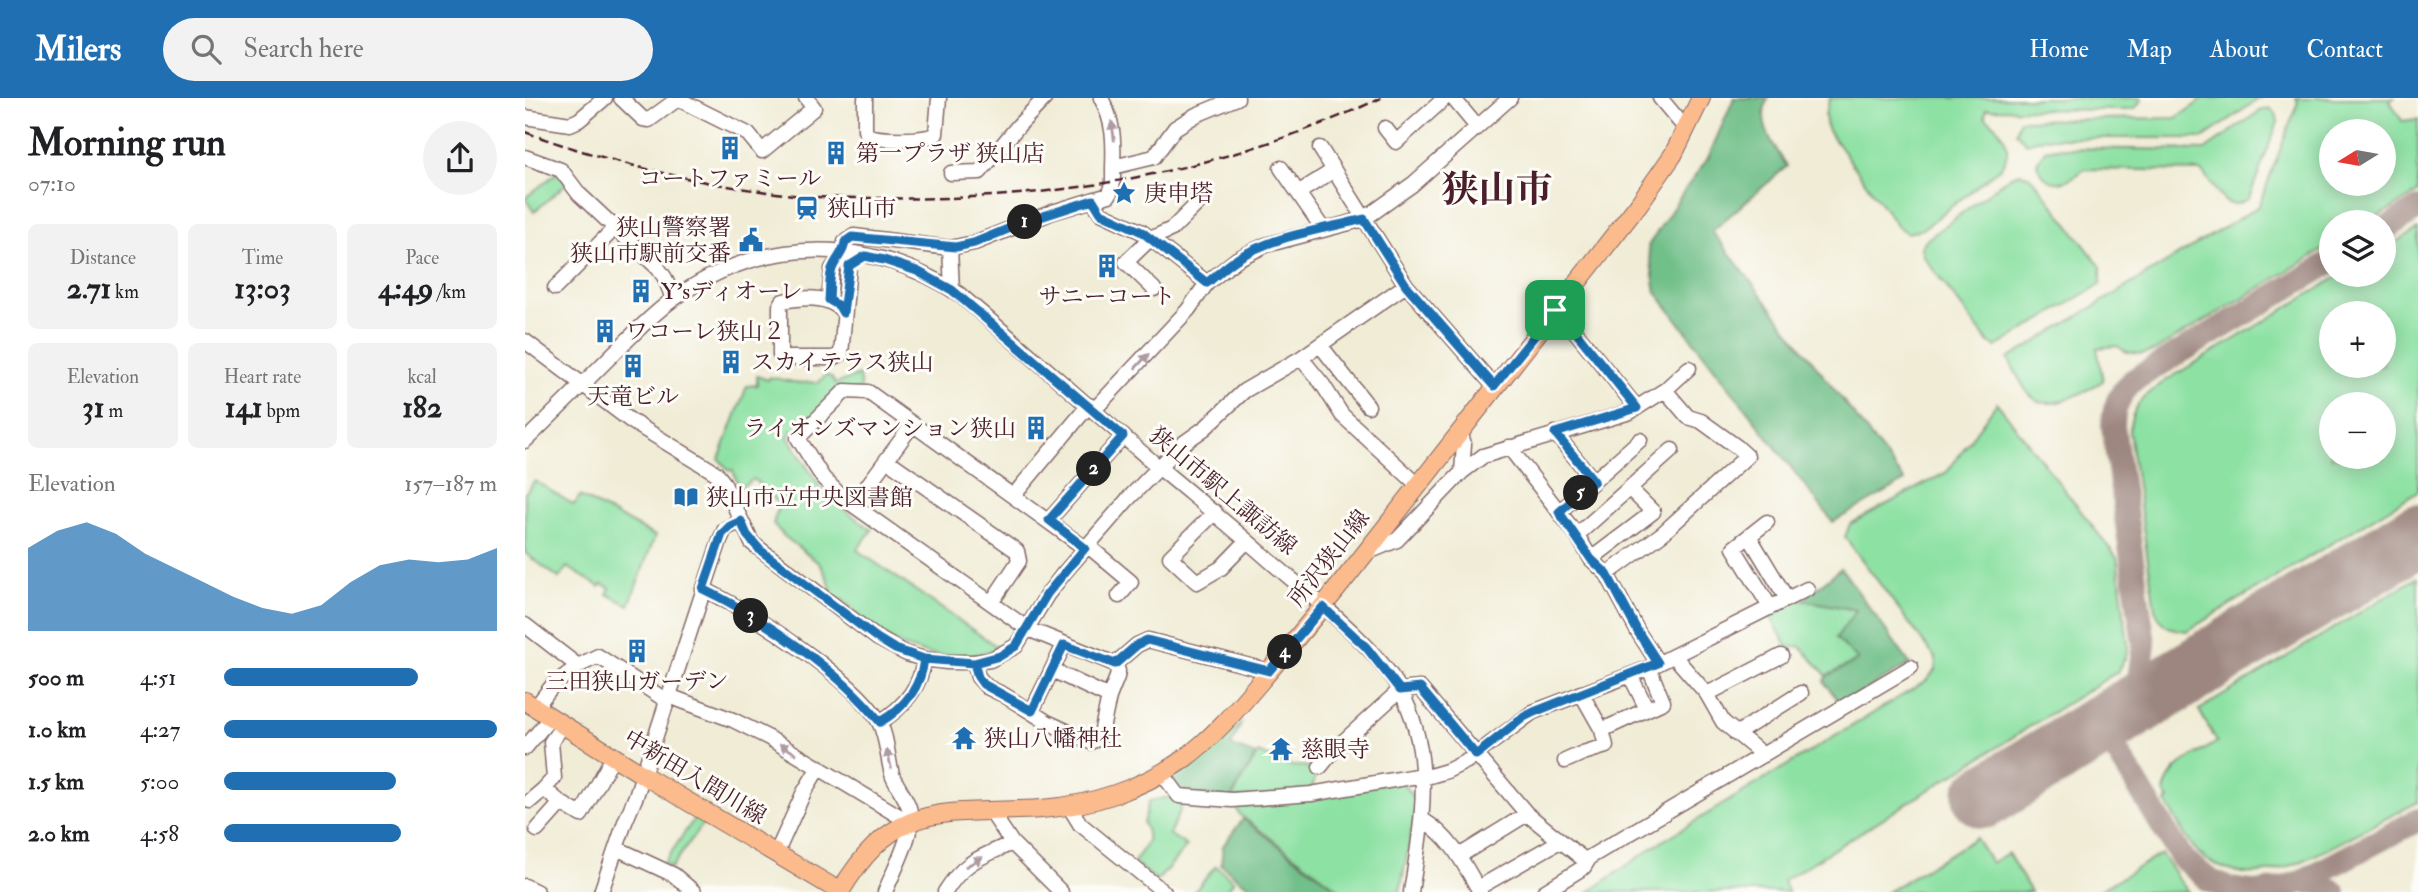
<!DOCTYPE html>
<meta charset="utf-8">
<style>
:root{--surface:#fff;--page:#f2f2f2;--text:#202124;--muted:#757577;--accent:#1f6fb2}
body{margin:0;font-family:"IM FELL Double Pica","Noto Serif JP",serif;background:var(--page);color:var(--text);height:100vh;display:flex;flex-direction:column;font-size:26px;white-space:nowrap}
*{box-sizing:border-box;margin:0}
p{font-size:23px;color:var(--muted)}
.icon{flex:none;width:38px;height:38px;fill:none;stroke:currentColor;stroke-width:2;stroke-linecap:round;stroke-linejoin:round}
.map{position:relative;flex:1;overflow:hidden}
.panel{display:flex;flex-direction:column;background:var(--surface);width:525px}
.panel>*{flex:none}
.needle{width:46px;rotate:259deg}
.buttons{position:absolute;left:1794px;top:21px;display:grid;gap:14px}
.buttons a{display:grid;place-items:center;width:77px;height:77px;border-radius:50%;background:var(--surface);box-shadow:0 4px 18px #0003;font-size:35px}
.pin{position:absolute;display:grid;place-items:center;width:60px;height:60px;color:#fff;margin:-30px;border-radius:14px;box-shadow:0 4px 10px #0006}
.km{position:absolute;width:35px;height:35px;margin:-18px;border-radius:50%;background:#222;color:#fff;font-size:19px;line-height:35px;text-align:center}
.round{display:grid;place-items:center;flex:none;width:74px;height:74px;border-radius:37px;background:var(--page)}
.summary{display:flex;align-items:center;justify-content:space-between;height:119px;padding:0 28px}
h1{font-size:38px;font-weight:800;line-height:52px}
.stats{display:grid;grid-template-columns:repeat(3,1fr);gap:10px;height:119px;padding:7px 28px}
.stats div{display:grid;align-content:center;border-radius:10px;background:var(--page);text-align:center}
.stats b{font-size:30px;font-weight:800}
.stats small{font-size:19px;font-weight:400}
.stats p{font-size:19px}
.chart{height:196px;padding:14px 28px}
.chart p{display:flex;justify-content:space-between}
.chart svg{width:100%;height:126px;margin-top:7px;fill:var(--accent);opacity:.7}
ul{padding:0 28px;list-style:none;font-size:23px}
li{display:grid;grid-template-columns:112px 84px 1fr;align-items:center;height:52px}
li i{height:18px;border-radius:9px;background:var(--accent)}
header{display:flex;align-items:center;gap:42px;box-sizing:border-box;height:98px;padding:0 35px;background:var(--accent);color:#fff}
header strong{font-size:33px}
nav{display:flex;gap:38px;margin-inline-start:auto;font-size:24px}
.search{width:490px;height:63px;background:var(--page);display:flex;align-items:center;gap:18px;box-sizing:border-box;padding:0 24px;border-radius:38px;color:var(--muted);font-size:26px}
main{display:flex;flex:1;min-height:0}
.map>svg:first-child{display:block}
</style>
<header>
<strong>Milers</strong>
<div class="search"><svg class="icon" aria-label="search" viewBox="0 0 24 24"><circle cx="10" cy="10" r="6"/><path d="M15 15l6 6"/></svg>Search here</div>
<nav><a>Home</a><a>Map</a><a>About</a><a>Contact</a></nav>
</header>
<main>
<section class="panel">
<div class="summary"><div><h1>Morning run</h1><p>07:10</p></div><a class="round"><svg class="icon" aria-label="share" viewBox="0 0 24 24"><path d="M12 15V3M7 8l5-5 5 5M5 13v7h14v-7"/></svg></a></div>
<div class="stats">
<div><p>Distance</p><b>2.71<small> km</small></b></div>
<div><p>Time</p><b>13:03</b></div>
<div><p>Pace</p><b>4:49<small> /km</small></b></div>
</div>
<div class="stats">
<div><p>Elevation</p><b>31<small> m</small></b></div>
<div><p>Heart rate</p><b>141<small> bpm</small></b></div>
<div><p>kcal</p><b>182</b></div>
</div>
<div class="chart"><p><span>Elevation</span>157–187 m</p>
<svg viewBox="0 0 160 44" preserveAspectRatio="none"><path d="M0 44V15L10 9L20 6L30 10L40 17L50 22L60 27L70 32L80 36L90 38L100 35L110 27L120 21L130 19L140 20L150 19L160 15V44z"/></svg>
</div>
<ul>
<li><b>500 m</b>4:51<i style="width:71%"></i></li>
<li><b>1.0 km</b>4:27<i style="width:100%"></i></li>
<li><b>1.5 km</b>5:00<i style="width:63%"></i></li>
<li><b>2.0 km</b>4:58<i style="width:65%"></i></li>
</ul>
</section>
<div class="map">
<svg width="1893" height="794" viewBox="0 0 1893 794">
<rect width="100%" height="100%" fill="#fdfcf7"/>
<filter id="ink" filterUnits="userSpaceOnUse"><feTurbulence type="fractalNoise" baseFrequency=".0143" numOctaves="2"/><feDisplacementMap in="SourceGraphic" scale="14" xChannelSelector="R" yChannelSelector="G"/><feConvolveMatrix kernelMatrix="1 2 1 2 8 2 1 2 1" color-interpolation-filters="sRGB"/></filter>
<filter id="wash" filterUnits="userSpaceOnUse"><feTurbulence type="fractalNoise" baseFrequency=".00686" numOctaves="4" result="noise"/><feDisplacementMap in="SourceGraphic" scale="28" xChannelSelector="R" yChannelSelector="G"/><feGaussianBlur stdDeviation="1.57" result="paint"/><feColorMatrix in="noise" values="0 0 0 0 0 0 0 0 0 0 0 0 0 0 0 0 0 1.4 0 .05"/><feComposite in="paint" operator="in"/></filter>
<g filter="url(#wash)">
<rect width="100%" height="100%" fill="#f0ecd6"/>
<path fill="#8ce1a3" stroke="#6b8067" stroke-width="2" fill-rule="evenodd" d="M1305,0H1617V2L1610,10L1601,12L1461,11L1460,19C1478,32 1490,50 1476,69L1398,131L1383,135L1373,129L1302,31L1300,17Z
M1680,0H1735L1678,40H1520L1501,45L1491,34L1495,22L1651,20Z
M1771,0H1869L1865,3L1877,23L1893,21V95L1843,124H1806V147L1629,253L1616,256L1602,254L1592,248L1572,250L1578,283C1562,292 1529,313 1511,302C1499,295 1491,273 1483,261L1734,108L1773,4ZM1806,33H1858V86H1806Z
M1745,10L1751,15L1753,24L1724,100C1695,121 1692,83 1675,73L1560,71C1541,86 1522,93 1512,65L1520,52L1532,50L1680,52L1735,13Z
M33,74L42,85L9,114L0,100Z
M1495,75L1504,78L1513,87L1576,169V186L1471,249L1464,245L1398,158L1396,149L1400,143L1486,78Z
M1893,131V393L1662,533C1644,531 1636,529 1630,511L1604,333C1608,305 1618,299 1640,283L1816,177H1858L1859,151ZM1806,215H1858V268H1806ZM1806,306H1858V359H1806Z
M301,277L307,280L310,286L334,277L336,290L271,335L267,332L263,339L296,391L310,405L347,432L332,452L474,550C437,565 386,559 354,534C341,525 329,512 317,501L312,502L308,499L303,481L295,466L259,438L248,426L254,406L229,381L214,390L208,372L204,373L194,361L222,288L232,287V278L243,282L245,279L273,285L294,284Z
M1472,305L1592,460L1603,547L1601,558L1592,574L1258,783L1263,794H1064L1131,747L1401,583L1410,572L1411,561L1320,439L1325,426L1422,374Z
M10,383L49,407L55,398L130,438L104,507L82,496L85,490L77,486L75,489L42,469L34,480L0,455V395Z
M1893,479V704C1867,717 1842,730 1816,744C1771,767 1724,794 1677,758C1661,744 1652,722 1641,704L1644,702L1639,694C1644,666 1671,658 1692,644L1674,612Z
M1268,502H1278L1332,512L1333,562L1302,578L1275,548L1263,550L1243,514Z
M733,655L766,668L794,669L785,696L707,700Z
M876,683L892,704L875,794H818L715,717L707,702Z
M649,698L656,702L655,713L644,736L662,748L632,783L609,764C619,749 628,743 618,725L624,703Z
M171,718L179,724L146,770L139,765Z
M1451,740L1466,765L1483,755L1506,794H1362Z
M1636,756L1663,794H1572Z
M691,768L709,783L700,794H669Z"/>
<path fill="#71bf89" stroke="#5e6f5a" stroke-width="2" d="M1209,0H1243C1231,26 1248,46 1262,68L1187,133L1380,383L1308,424L1131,194L1123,148L1161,90L1183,60Z
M1316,470L1385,566L1316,606L1299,584L1302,578L1333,562L1311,540L1331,512L1278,502Z
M716,626L706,648L731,657L706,700L655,696L644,678Z
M718,721L817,794H734L712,780L696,766L698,748Z"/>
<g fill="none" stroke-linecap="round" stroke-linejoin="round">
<path stroke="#9d8680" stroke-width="24" d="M1858,132L1893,111
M1601,613L1613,587L1619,546L1588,328C1588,310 1594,296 1607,283L1806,164
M1576,628L1657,760L1684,782L1705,791L1726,794
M1775,784H1793L1809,794
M1737,794L1756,791L1775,784L1893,722"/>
<path stroke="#9d8680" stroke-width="63" d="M1459,699L1893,437"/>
</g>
</g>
<g filter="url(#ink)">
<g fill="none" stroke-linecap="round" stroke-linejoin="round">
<g stroke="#846767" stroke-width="17">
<path id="minor" d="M96,0L118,21L124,22L154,0
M340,0V32L343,38C357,42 399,43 411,36L414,0
M928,0L952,29
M1135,0L1161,31
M153,1L223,36L237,53L289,10L281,0
M0,19L45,26L54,22L80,0
M860,30L871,44L920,0
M795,50L881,187L969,288
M0,59L36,72L54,96L133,170L140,180L148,201
M588,69L629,59L650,30L671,17L712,0
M756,70L798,131
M426,75L455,74L494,27L520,0
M773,95L809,72
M567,102L576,115L617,134L682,185
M425,150L449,145L528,114L584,97C589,88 588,80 588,70C589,43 589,24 576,0
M30,190L90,130
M629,191L601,164L625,141L647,131L675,103
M304,202L307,171L319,154L320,144L329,138L425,150L427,192
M1030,212L1037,217L1112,310
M319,215C306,197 278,199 258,203L255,208V257L261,260H308L316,256L324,168L319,154
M0,243L106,323L191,375L198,384L227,445L352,540L382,556L399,561L422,564H449L465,562L491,548L522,497L539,475L603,401L656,347L680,330L719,293L776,260L881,187
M795,247L843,308
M776,260L798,287L817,317L893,387
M569,312L663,212L682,185L712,161L741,147L839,121L888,86L985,0
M1030,335L1069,383
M0,343C31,313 61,283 91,253C110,235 128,215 150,200C238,137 344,138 434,196C500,252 565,310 630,366C668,398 707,429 744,462C784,497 850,546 875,592C910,656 897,726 886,794
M984,349L1052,437L1066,461L1082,476L1113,534L1133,565
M362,362L492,453L494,463L466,505
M937,374L958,358L1105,314L1140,292L1164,270
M489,397L564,307
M328,407L388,326
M690,414L645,459L672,484L696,470L722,443
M1034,414L1115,342
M524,422L598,338
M1242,424L1209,450L1245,509
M1052,437L1147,352
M1224,438L1262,501
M562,447L606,484L594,498
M841,455L872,442L937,374L939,346L935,333
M1066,461L1128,414L1105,391
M1082,476L1138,435L1222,358L1212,349L1176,323L1163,319L1140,292
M178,491C223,512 329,581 353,622C363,639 362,662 368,679C373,690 383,702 385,713C390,734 368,774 360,794
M0,527L53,568L73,558L142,603
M1149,558L1182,596L1198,624L1238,657
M449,564L453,579L462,589L479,597L522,624L559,641L565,644L575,640L584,599L592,579L593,573L590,566L503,531L317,399L298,380L273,340L320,293L343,294L560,450
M590,566L612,547L623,542L744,573
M527,572L584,599
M1105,577L1122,611
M1182,596L1256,558
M144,598L208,622L244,640L384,724
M10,610L27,588L53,568
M507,613L539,547
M355,624C378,610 396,589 399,561
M1077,632L1138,604L1124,570
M1211,636L1276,595
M0,650L26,619
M1040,663L1058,655L1081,648L1077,632L1056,595
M795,669L809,652L875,592L895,590L1002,716L1062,764
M637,675L654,698L707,702L786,696L898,677
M898,680L922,673L942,663L1008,614L1124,570L1282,491
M19,691L29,680L26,644L38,627
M5,703L19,691L36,705
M544,708L555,726L639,794
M465,712L487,745L536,794
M898,722C926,739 939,766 955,794
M12,732L36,705L56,717L88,659
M91,750L149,777L169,794
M251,756L279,694L294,669
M934,758L1002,716
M0,788L12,794
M953,790L1035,743
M76,794L100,724L111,698L195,442L200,431L216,423
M420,794C440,762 455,760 487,745
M1019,794L1059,769L1065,759L1386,569"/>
</g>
<g stroke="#846767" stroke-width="20">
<path id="major" d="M0,603L118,677L316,794
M315,794C371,699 421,717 516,711C564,708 616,691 656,663C691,638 717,605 745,572C782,528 818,484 853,439C939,328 1027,218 1113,107L1148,57L1176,0"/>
</g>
<use href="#minor" stroke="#fff" stroke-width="14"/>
<use href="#major" stroke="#fbbb8d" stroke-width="18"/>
<path stroke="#4a1f2b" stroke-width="2.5" stroke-dasharray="10 5" stroke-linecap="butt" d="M0,34C89,66 183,89 278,98C302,100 327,100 352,100C526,105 698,74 856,0"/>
</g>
<defs><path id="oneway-solid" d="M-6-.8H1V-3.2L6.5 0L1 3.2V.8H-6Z" transform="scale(1.75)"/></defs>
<g fill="#ae9aa0">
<use href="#oneway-solid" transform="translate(588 33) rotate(-98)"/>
<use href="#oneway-solid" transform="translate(617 263) rotate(-47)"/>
<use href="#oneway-solid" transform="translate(263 651) rotate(-150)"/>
<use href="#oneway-solid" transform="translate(364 661) rotate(-104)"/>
<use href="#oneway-solid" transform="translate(449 764) rotate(-29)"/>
</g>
</g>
<g fill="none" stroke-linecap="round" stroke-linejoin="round" filter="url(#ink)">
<g stroke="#fff" stroke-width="14">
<path id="route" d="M1030,212L969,288L881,187L839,121C800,131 746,138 712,161C701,168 692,177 682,185L617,134L576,115L568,102L500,124L449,145L431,149L327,139L320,144C319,155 311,160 307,171C304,180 305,192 304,202L314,208L318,215L324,168L340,158L359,162L392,173L427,192L598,338L524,422L560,450L522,496L491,548L475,558L449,565L399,561L370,551L352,540L235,452L222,437L216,423L205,428L197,436L178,491C235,518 316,574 355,624C379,610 396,589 399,561L449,565L453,579L458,586L507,613L539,547L590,566L612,547L622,542L744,573L798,509L841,549L875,592L895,590L951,657L999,619L1009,614L1133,565L1113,534L1082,476L1066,461L1034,414L1069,383L1030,335L1112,310L1037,217L1030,212"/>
</g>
<use href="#route" stroke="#1f6fb2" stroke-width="9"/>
</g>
<defs>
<g id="building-bare" transform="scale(1.89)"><path d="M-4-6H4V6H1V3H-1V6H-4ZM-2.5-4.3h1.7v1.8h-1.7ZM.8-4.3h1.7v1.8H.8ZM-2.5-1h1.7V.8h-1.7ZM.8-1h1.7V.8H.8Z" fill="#1f6fb2" stroke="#fdfcf7" stroke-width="2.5" paint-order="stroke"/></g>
<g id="sight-bare" transform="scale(1.89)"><path d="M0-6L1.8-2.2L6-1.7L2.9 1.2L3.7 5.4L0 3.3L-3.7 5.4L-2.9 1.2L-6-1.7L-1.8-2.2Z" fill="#1f6fb2" stroke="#fdfcf7" stroke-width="2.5" paint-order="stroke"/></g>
<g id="station-bare" transform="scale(1.89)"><path d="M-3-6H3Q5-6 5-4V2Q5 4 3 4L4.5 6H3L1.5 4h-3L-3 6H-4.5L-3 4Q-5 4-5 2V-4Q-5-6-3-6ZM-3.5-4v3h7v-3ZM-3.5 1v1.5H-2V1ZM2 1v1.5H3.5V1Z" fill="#1f6fb2" stroke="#fdfcf7" stroke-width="2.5" paint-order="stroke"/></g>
<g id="civic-bare" transform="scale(1.89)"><path d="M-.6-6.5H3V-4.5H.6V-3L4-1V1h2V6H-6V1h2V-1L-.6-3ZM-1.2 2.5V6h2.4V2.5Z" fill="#1f6fb2" stroke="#fdfcf7" stroke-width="2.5" paint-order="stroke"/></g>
<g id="library-bare" transform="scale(1.89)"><path d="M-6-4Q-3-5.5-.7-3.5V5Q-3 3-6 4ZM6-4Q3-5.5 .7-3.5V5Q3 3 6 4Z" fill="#1f6fb2" stroke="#fdfcf7" stroke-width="2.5" paint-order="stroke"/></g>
<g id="temple-bare" transform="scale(1.89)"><path d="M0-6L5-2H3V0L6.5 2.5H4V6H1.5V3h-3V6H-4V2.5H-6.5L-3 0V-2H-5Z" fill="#1f6fb2" stroke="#fdfcf7" stroke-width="2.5" paint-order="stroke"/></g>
</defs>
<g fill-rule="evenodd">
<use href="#building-bare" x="205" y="50"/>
<use href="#building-bare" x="311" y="55"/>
<use href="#sight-bare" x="599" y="95"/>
<use href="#station-bare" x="282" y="110"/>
<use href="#civic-bare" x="226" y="142"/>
<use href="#building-bare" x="582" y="168"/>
<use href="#building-bare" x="116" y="193"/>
<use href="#building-bare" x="80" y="233"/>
<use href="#building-bare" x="206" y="264"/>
<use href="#building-bare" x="108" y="268"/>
<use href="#building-bare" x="511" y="330"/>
<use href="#library-bare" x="161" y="399"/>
<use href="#building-bare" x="112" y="553"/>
<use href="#temple-bare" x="439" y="640"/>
<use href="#temple-bare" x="756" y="651"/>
</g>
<g text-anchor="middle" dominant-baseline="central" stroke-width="6" stroke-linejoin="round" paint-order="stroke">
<g font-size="23" fill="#4a1f2b" stroke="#fdfcf7" text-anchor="start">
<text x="331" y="55">第一プラザ 狭山店</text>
<text x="205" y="80" text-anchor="middle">コートファミール</text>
<text x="619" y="95">庚申塔</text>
<text x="302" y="110">狭山市</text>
<text x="206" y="129" text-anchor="end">狭山警察署<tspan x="206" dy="26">狭山市駅前交番</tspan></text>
<text x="136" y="193">Y'sディオーレ</text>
<text x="582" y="198" text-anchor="middle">サニーコート</text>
<text x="100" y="233">ワコーレ狭山２</text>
<text x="226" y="264">スカイテラス狭山</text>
<text x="108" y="298" text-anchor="middle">天竜ビル</text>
<text x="491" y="330" text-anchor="end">ライオンズマンション狭山</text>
<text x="181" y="399">狭山市立中央図書館</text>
<text x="112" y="583" text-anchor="middle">三田狭山ガーデン</text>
<text x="459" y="640">狭山八幡神社</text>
<text x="776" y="651">慈眼寺</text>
</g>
<g font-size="23" fill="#4a1f2b" stroke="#fdfcf7">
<text transform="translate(698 393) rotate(40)">狭山市駅上諏訪線</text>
<text transform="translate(804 460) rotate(-52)">所沢狭山線</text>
<text transform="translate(170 679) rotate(31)">中新田入間川線</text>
</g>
<g font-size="37" font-weight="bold" fill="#4a1f2b" stroke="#fdfcf7">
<text x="972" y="92">狭山市</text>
</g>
</g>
</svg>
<div class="buttons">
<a><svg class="needle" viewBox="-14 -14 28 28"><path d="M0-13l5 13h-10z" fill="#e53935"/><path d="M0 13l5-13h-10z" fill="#757577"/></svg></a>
<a><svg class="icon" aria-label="layers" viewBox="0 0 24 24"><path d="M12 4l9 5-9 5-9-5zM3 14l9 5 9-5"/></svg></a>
<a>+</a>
<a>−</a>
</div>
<div class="pin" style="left:1030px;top:212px;background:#1e9e55"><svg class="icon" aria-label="arrive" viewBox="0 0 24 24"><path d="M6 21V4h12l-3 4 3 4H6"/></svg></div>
<b class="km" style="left:500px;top:124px">1</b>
<b class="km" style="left:569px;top:371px">2</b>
<b class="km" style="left:226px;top:518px">3</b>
<b class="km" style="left:760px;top:554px">4</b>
<b class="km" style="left:1056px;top:395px">5</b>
</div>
</main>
